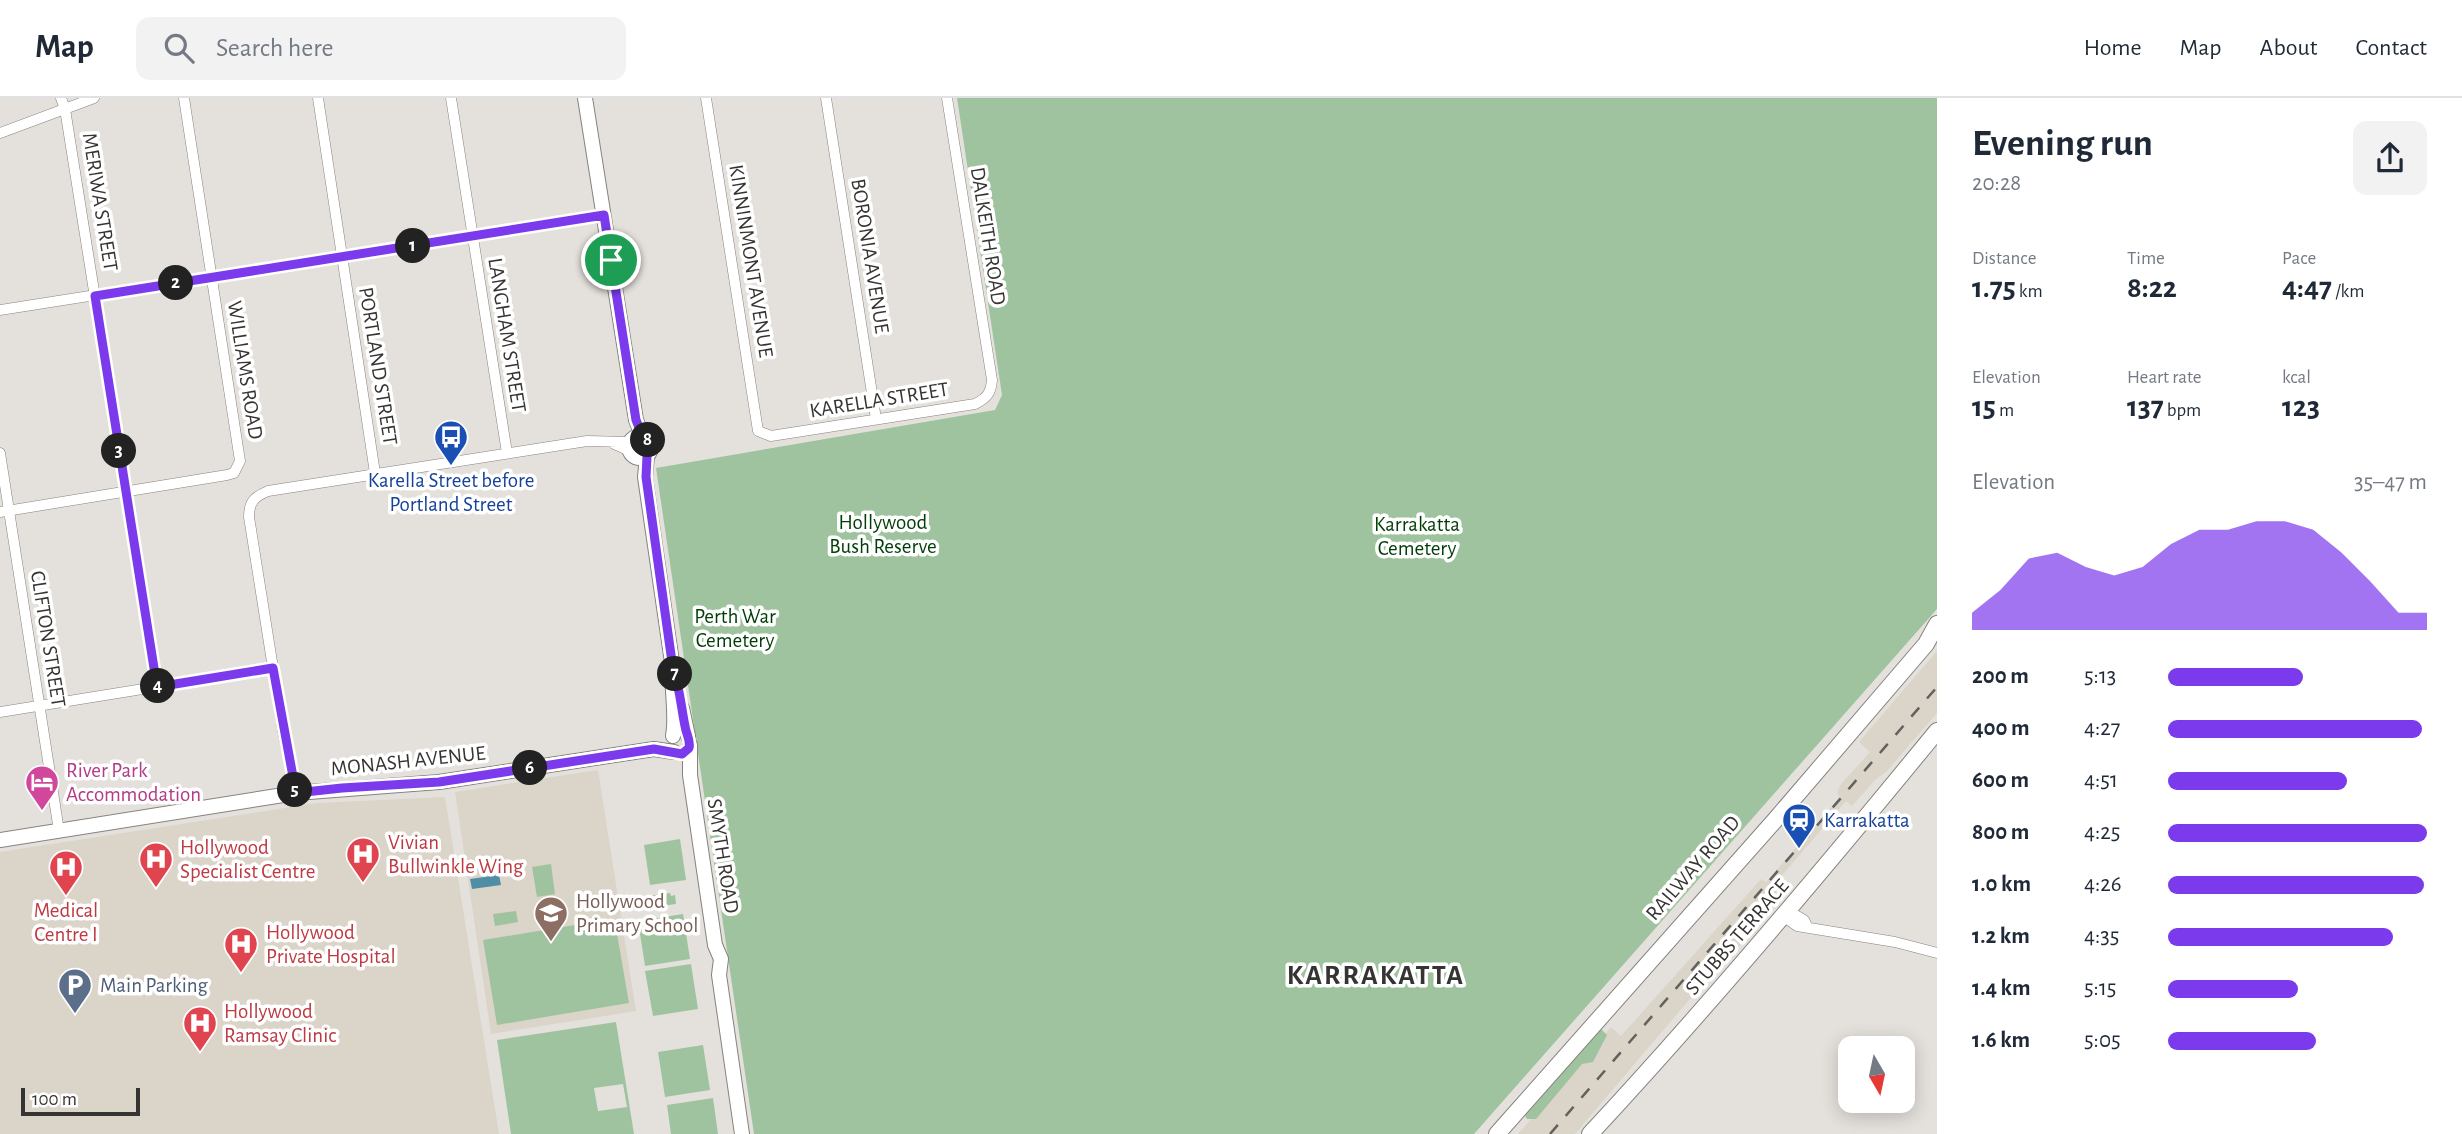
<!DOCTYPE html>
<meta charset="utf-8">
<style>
:root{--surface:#fff;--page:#f2f2f3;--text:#1f2937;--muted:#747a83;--line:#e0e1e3;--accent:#7c3aed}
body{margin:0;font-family:"Alegreya Sans",sans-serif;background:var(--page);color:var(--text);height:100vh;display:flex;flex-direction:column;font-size:26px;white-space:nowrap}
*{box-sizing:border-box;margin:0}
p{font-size:23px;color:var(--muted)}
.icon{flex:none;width:38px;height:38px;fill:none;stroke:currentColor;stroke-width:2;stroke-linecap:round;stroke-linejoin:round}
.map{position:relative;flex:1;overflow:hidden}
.drawer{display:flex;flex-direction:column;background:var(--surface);width:525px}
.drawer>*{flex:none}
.needle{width:46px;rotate:171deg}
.tools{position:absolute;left:1838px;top:938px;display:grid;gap:14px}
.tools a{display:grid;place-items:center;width:77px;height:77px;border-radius:14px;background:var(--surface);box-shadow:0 4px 18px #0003;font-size:35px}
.scale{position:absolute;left:21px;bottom:18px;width:119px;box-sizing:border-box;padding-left:7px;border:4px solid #353432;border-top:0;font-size:19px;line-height:24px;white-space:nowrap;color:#353432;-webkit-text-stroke:5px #fff;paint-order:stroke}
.pin{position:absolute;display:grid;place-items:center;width:60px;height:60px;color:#fff;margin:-30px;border:4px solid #fff;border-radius:50%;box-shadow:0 2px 7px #0007}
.km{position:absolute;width:35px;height:35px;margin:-18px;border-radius:50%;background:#222;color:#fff;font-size:19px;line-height:35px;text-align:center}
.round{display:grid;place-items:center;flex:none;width:74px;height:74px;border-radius:14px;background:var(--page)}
.headline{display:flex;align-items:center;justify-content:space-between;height:119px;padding:0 35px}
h1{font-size:38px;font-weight:600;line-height:52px}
.metrics{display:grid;grid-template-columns:repeat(3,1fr);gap:10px;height:119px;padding:7px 35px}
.metrics div{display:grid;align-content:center}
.metrics b{font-size:30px;font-weight:600}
.metrics small{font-size:19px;font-weight:400}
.metrics p{font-size:19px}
.chart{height:196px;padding:14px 35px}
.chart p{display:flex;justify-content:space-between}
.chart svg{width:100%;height:126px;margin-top:7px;fill:var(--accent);opacity:.7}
ul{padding:0 35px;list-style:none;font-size:23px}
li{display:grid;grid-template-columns:112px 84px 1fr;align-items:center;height:52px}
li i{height:18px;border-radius:9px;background:var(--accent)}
header{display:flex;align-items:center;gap:42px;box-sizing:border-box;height:98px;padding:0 35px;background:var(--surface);border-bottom:2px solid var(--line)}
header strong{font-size:33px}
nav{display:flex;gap:38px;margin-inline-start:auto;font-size:24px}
.search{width:490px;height:63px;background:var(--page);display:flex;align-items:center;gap:18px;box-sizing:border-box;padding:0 24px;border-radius:14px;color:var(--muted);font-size:26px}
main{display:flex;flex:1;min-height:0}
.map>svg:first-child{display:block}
</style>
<header>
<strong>Map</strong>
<div class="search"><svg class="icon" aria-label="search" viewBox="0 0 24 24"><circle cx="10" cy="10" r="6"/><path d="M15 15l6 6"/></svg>Search here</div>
<nav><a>Home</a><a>Map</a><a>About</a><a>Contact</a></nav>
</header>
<main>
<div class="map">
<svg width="1937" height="1036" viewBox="0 0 1937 1036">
<rect width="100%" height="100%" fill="#e4e1dc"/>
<path fill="#dbd4c9" d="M1937,553V615L1886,674L1875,682L1852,708L1846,703L1772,789L1776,794L1754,818L1758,833L1754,836L1729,855L1575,1036H1518L1611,929L1621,938L1761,781L1766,784L1840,699L1837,695L1841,686L1870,654L1859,644Z
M598,672L636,913L491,936L455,694Z
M445,699L499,1036H0V754L317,705Z"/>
<path fill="#a0c39f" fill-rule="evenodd" d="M957,0H1937V511L1474,1036H754L656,370L995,312L1002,297Z
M680,741L686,782L650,787L644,747Z
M551,766L555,796L537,799L532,769Z
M670,795L671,798L675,797L676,806L646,810L644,802L648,801V798Z
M516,813L518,824L495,828L493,816Z
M683,816L690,861L645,868L638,823Z
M593,824L595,833L616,830L629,905L497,927L483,842Z
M691,866L698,911L653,918L645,873Z
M616,924L634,1036H511L497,942ZM623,986L627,1009L598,1013L594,990Z
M1599,929L1607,937L1593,964L1582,966L1536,1021H1527L1524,1016L1550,989Z
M703,947L710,992L665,999L658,954Z
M713,1000L718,1036H671L667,1007Z"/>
<path fill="#4f8ea5" d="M499,777L501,787L472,791L470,781Z"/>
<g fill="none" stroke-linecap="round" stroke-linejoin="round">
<g stroke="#86837e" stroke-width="11">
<path id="street" d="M61,0L65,11L157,589
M318,0L375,375
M451,0L507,355
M706,0L758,333L771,338L975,306C987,300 991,295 992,282L947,0
M826,0L876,321
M0,35L94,0
M0,212L604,117
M614,346L630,353
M0,355L59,733
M0,414L227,377L234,375L240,363L184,0
M0,614L273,570
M296,695L283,633L249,419C249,404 254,399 268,393L587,343L630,344
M1787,812L1804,822L1807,828
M1783,818L1797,828L1895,844L1937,855"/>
</g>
<g stroke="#86837e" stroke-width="16">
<path id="secondary" d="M585,0L636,322L643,339
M629 349a11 11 0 1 1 22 0a11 11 0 1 1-22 0Z
M647,358L645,379L673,571C671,594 677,615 673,638
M682,610L688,638
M690,647V677L715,847L721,861L719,877L742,1036
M0,742L296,695L439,684L654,651L674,654"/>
</g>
<g stroke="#86837e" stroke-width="18">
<path id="primary" d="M1497,1036L1776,721L1926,546L1937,526
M1590,1036C1711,906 1825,770 1937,633"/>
</g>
<use href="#street" stroke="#fff" stroke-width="10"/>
<use href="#secondary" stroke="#fff" stroke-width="14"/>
<use href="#primary" stroke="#fff" stroke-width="16"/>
<path stroke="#62615e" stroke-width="2.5" stroke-dasharray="12 12" stroke-linecap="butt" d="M1550,1036L1937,589"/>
</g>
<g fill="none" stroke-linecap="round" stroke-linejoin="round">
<g stroke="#fff" stroke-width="14">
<path id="route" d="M604,117L636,322L643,339L651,348L647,358L646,379L673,571C680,590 681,609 685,628C686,636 691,642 689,650L682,656L654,651L439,684L342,690L296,695L273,570L157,589L95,198Z"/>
</g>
<use href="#route" stroke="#7c3aed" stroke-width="9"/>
</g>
<defs>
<g id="bus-pin" transform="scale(1.75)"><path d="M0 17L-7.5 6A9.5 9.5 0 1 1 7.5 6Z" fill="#1a4fb4" stroke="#fff"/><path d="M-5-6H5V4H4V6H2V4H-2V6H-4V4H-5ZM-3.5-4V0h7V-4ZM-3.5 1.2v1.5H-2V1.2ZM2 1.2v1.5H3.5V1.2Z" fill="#fff"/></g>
<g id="hotel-pin" transform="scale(1.75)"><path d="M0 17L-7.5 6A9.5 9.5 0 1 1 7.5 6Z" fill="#d1479c" stroke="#fff"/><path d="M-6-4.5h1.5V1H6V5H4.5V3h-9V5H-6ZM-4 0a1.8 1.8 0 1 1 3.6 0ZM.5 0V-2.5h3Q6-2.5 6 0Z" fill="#fff"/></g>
<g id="station-pin" transform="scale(1.75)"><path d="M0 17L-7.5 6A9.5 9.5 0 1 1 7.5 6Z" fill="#1a4fb4" stroke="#fff"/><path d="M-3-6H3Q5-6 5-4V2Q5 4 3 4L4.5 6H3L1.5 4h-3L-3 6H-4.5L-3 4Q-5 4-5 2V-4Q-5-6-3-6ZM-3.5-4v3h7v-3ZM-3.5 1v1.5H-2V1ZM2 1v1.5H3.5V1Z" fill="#fff"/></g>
<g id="hospital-pin" transform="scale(1.75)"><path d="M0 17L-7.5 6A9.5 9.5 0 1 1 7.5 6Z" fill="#e0444e" stroke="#fff"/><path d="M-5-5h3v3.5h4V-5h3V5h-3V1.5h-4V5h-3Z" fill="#fff"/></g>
<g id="school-pin" transform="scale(1.75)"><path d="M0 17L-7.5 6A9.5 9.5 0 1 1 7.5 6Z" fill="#8d6e63" stroke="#fff"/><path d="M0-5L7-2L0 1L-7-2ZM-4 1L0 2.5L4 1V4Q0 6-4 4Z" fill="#fff"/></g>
<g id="parking-pin" transform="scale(1.75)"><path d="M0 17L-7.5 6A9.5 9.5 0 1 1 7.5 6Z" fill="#5c6f8a" stroke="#fff"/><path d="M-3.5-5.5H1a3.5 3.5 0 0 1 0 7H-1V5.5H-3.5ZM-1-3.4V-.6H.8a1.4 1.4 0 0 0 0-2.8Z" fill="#fff"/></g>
</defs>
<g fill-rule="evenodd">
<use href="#bus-pin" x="451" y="339"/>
<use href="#hotel-pin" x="42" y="684"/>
<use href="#station-pin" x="1799" y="722"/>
<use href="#hospital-pin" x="363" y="756"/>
<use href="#hospital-pin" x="156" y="761"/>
<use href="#hospital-pin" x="66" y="769"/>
<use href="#school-pin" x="551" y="815"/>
<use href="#hospital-pin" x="241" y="846"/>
<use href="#parking-pin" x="75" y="887"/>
<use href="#hospital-pin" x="200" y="925"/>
</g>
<g text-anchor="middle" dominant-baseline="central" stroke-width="7" stroke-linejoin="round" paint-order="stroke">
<g font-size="21" fill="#353432" stroke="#fff">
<text transform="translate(100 104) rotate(81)">MERIWA STREET</text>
<text transform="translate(988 138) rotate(81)">DALKEITH ROAD</text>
<text transform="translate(870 158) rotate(81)">BORONIA AVENUE</text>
<text transform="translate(751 163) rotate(81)">KINNINMONT AVENUE</text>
<text transform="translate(507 237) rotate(81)">LANGHAM STREET</text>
<text transform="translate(378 268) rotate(81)">PORTLAND STREET</text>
<text transform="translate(245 272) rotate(81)">WILLIAMS ROAD</text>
<text transform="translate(879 302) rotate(-9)">KARELLA STREET</text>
<text transform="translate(48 541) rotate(81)">CLIFTON STREET</text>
<text transform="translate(408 663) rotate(-6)">MONASH AVENUE</text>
<text transform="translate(723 758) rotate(81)">SMYTH ROAD</text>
<text transform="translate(1693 770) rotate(-49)">RAILWAY ROAD</text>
<text transform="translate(1737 839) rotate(-49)">STUBBS TERRACE</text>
</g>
<g font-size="21" fill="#164399" stroke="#fff">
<text x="451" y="382">Karella Street before<tspan x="451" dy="24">Portland Street</tspan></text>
<text x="1824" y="722" text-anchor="start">Karrakatta</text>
</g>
<g font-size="21" fill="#003e07" stroke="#fff">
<text x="883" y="424">Hollywood<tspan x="883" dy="24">Bush Reserve</tspan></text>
<text x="1417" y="426">Karrakatta<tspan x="1417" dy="24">Cemetery</tspan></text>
<text x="735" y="518">Perth War<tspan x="735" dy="24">Cemetery</tspan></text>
</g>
<g font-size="21" fill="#b23c85" stroke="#fff" text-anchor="start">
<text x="66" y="672">River Park<tspan x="66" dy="24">Accommodation</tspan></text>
</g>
<g font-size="21" fill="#be3a42" stroke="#fff" text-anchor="start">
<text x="388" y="744">Vivian<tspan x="388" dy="24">Bullwinkle Wing</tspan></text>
<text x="180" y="749">Hollywood<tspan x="180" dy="24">Specialist Centre</tspan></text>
<text x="66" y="812" text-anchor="middle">Medical<tspan x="66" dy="24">Centre I</tspan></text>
<text x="266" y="834">Hollywood<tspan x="266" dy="24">Private Hospital</tspan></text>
<text x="224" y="913">Hollywood<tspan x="224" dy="24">Ramsay Clinic</tspan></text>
</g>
<g font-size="21" fill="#785e54" stroke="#fff" text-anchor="start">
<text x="576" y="803">Hollywood<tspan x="576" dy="24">Primary School</tspan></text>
</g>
<g font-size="21" fill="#4e5e75" stroke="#fff" text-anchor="start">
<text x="100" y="887">Main Parking</text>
</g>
<g font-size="28" font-weight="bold" letter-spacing="2" fill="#353432" stroke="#fff">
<text x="1376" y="878">KARRAKATTA</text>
</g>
</g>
</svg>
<div class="tools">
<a><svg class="needle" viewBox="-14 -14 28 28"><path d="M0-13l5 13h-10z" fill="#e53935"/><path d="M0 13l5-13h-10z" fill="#747a83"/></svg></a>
</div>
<div class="scale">100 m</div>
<div class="pin" style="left:611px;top:162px;background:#1e9e55"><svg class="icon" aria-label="arrive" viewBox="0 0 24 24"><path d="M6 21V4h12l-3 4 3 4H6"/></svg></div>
<b class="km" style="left:413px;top:148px">1</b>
<b class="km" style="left:176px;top:185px">2</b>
<b class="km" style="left:119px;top:353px">3</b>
<b class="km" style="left:158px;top:588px">4</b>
<b class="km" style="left:295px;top:692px">5</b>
<b class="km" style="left:530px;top:670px">6</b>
<b class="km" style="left:675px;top:576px">7</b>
<b class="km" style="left:648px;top:342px">8</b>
</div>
<section class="drawer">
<div class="headline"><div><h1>Evening run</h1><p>20:28</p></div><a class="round"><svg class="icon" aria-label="share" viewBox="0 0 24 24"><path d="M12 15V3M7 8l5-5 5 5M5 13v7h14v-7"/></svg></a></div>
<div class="metrics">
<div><p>Distance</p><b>1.75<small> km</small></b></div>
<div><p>Time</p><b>8:22</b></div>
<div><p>Pace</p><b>4:47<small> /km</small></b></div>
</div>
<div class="metrics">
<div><p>Elevation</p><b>15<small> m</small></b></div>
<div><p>Heart rate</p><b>137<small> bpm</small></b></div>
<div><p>kcal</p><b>123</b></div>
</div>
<div class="chart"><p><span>Elevation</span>35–47 m</p>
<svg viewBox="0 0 160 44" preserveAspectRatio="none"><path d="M0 44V38L10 30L20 19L30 17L40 22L50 25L60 22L70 14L80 9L90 9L100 6L110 6L120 9L130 17L140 27L150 38L160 38V44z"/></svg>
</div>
<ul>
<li><b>200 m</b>5:13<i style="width:52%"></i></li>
<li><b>400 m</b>4:27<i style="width:98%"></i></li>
<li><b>600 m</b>4:51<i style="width:69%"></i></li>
<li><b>800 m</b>4:25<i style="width:100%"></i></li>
<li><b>1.0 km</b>4:26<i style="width:99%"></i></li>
<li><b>1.2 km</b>4:35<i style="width:87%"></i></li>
<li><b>1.4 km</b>5:15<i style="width:50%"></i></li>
<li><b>1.6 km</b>5:05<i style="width:57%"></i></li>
</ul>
</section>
</main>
